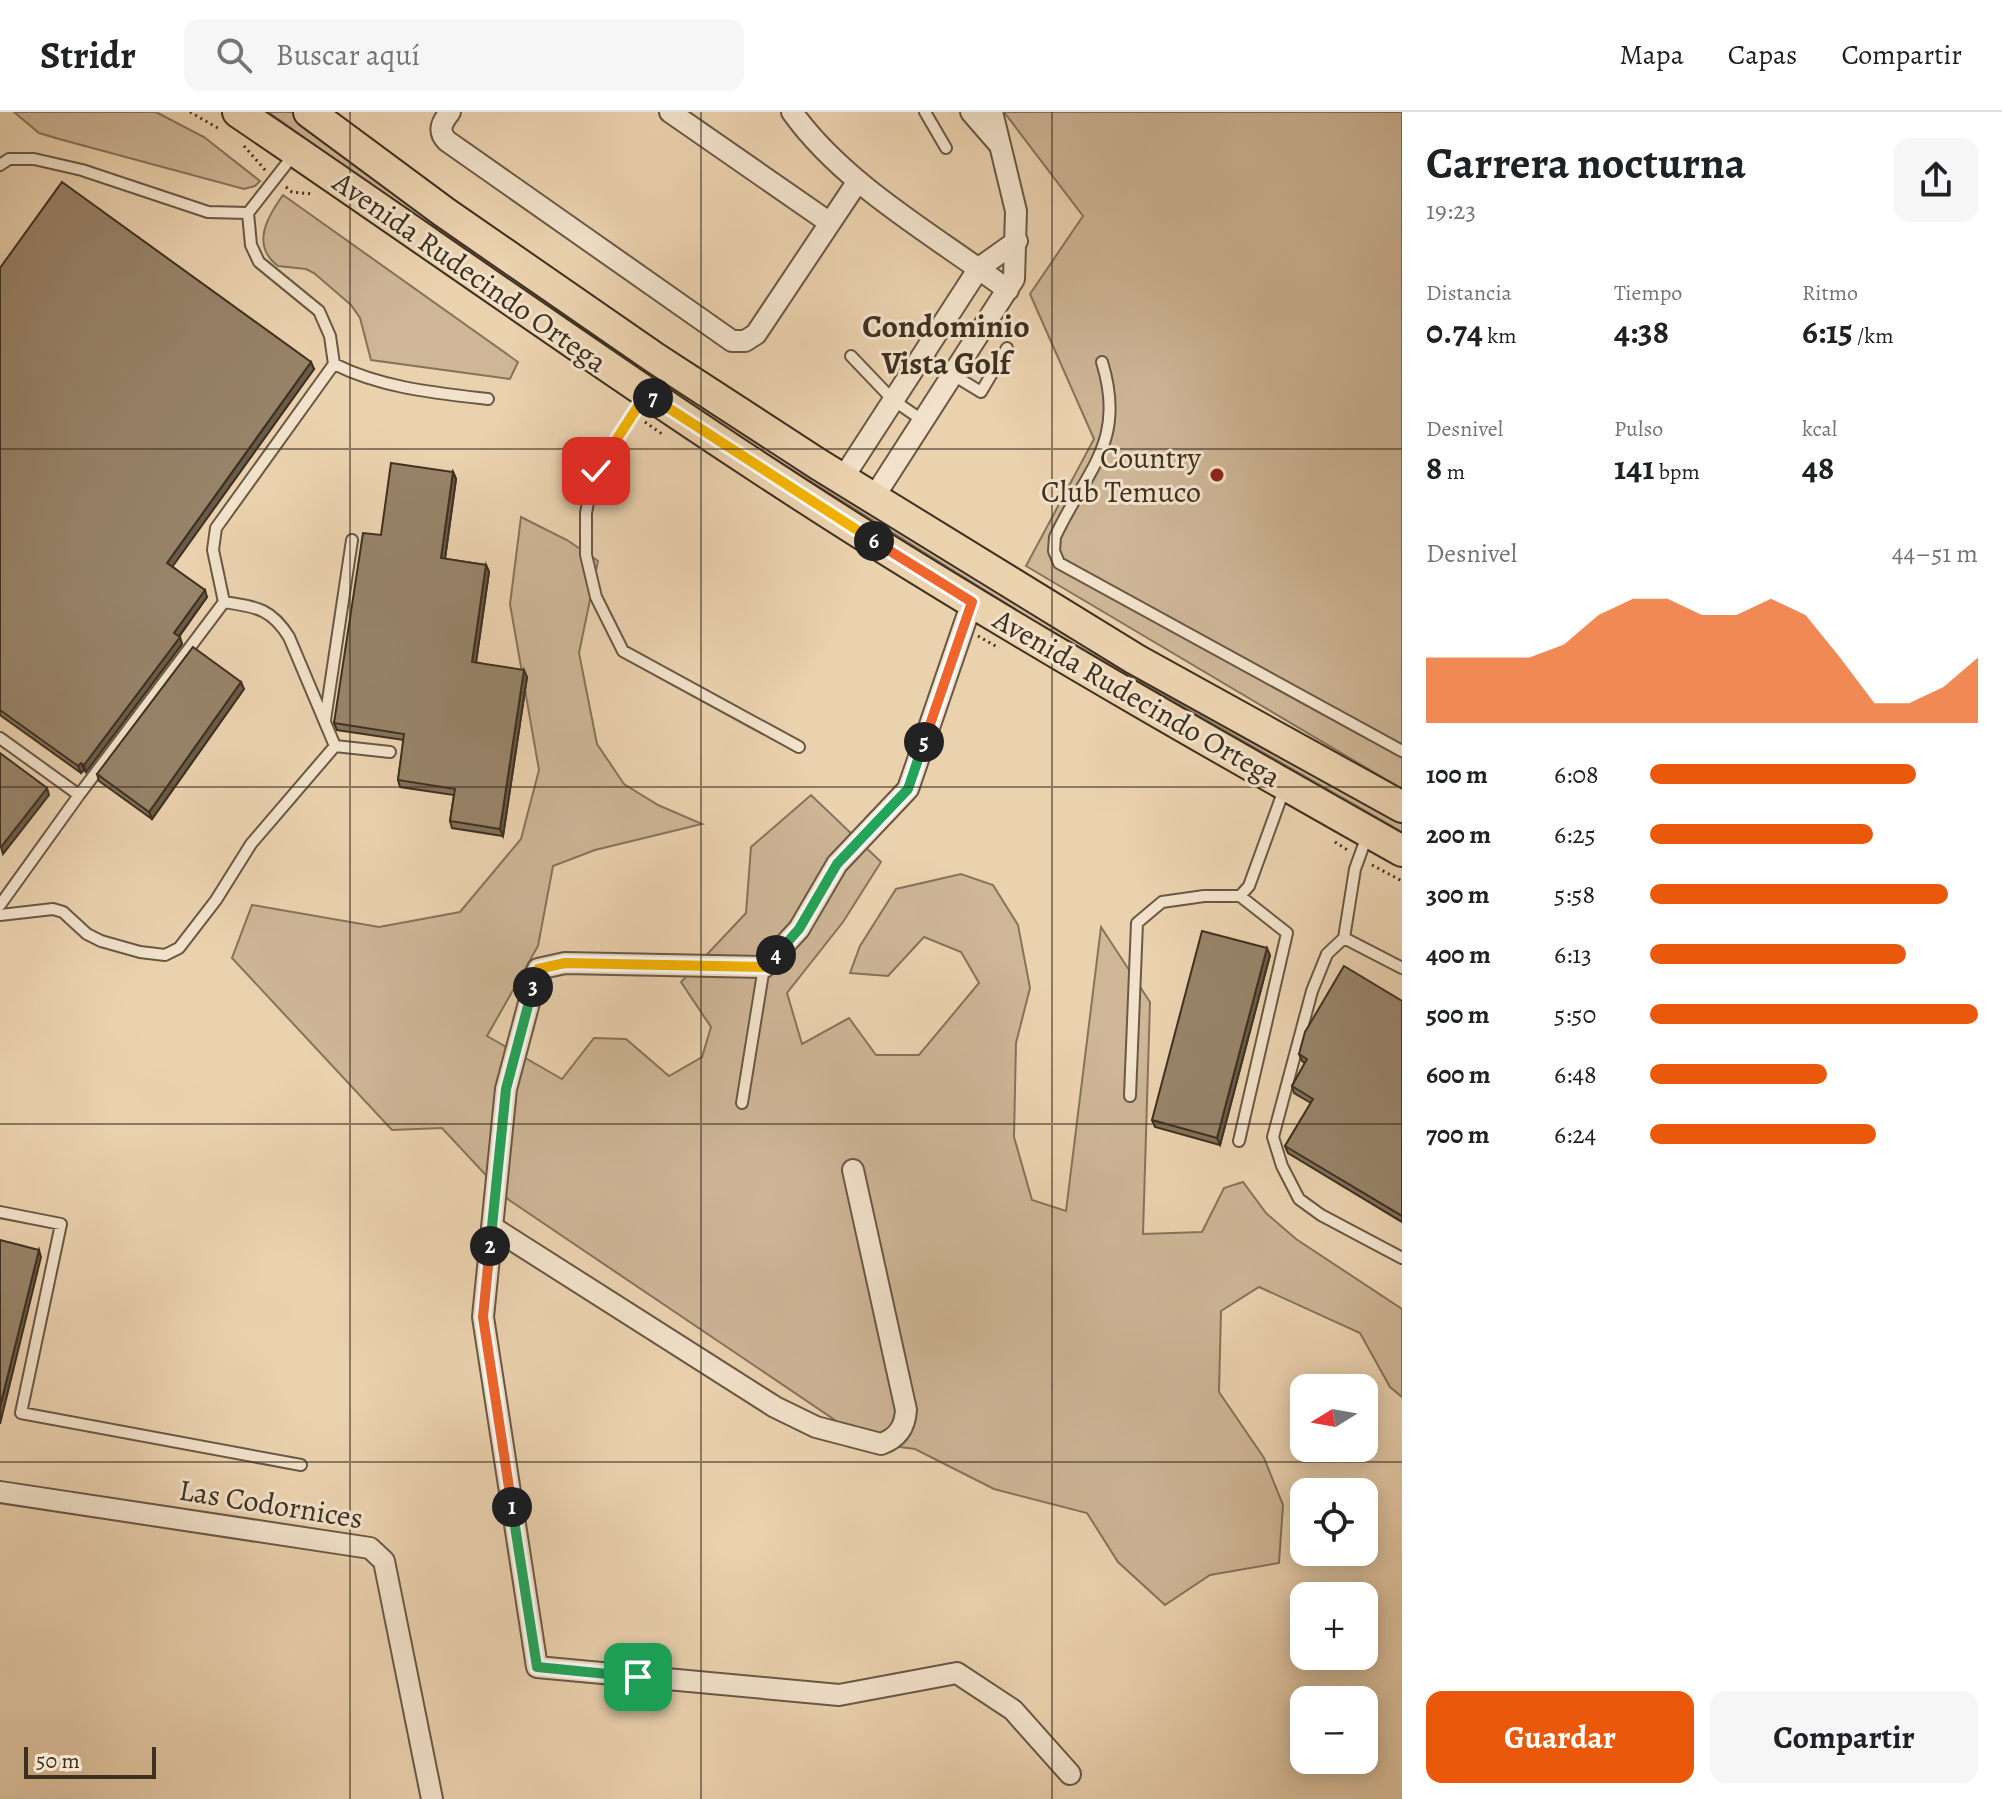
<!DOCTYPE html>
<html lang="es">
<meta charset="utf-8">
<style>
:root{--surface:#fff;--page:#f6f6f6;--text:#202124;--muted:#757577;--line:#e0e0e0;--accent:#ea580c}
body{margin:0;font-family:Alegreya,serif;background:var(--page);color:var(--text);height:100vh;display:flex;flex-direction:column;font-size:30px;white-space:nowrap}
*{box-sizing:border-box;margin:0}
p{font-size:26px;color:var(--muted)}
.icon{flex:none;width:44px;height:44px;fill:none;stroke:currentColor;stroke-width:2;stroke-linecap:round;stroke-linejoin:round}
.map{position:relative;flex:1;overflow:hidden}
.side{display:flex;flex-direction:column;background:var(--surface);width:600px}
.side>*{flex:none}
.needle{width:52px;rotate:259deg}
.fabs{position:absolute;left:1290px;top:1262px;display:grid;gap:16px}
.fabs a{display:grid;place-items:center;width:88px;height:88px;border-radius:16px;background:var(--surface);box-shadow:0 4px 20px #0003;font-size:40px}
.scale{position:absolute;left:24px;bottom:20px;width:132px;box-sizing:border-box;padding-left:8px;border:4px solid #3e3020;border-top:0;font-size:22px;line-height:28px;white-space:nowrap;color:#3e3020;-webkit-text-stroke:6px #f2e2cb;paint-order:stroke}
.pin{position:absolute;display:grid;place-items:center;width:68px;height:68px;color:#fff;margin:-34px;border-radius:16px;box-shadow:0 4px 12px #0006}
.km{position:absolute;width:40px;height:40px;margin:-20px;border-radius:50%;background:#222;color:#fff;font-size:22px;line-height:40px;text-align:center}
.round{display:grid;place-items:center;flex:none;width:84px;height:84px;border-radius:16px;background:var(--page)}
.head{display:flex;align-items:center;justify-content:space-between;height:136px;padding:0 24px}
h1{font-size:44px;font-weight:700;line-height:60px}
.stats{display:grid;grid-template-columns:repeat(3,1fr);gap:12px;height:136px;padding:8px 24px}
.stats div{display:grid;align-content:center}
.stats b{font-size:34px;font-weight:700}
.stats small{font-size:22px;font-weight:400}
.stats p{font-size:22px}
.chart{height:224px;padding:16px 24px}
.chart p{display:flex;justify-content:space-between}
.chart svg{width:100%;height:144px;margin-top:8px;fill:var(--accent);opacity:.7}
.cta{display:flex;gap:16px;margin-top:auto;padding:16px 24px}
.cta a{flex:1;height:92px;border-radius:16px;background:var(--accent);color:#fff;font-size:32px;font-weight:700;line-height:92px;text-align:center}
.cta a+a{background:var(--page);color:var(--text)}
ul{padding:0 24px;list-style:none;font-size:26px}
li{display:grid;grid-template-columns:128px 96px 1fr;align-items:center;height:60px}
li i{height:20px;border-radius:10px;background:var(--accent)}
header{display:flex;align-items:center;gap:48px;box-sizing:border-box;height:112px;padding:0 40px;background:var(--surface);border-bottom:2px solid var(--line)}
header strong{font-size:38px}
nav{display:flex;gap:44px;margin-inline-start:auto;font-size:28px}
.search{width:560px;height:72px;background:var(--page);display:flex;align-items:center;gap:20px;box-sizing:border-box;padding:0 28px;border-radius:16px;color:var(--muted);font-size:30px}
main{display:flex;flex:1;min-height:0}
.map>svg:first-child{display:block}
</style>
<header>
<strong>Stridr</strong>
<div class="search"><svg class="icon" aria-label="search" viewBox="0 0 24 24"><circle cx="10" cy="10" r="6"/><path d="M15 15l6 6"/></svg>Buscar aquí</div>
<nav><a>Mapa</a><a>Capas</a><a>Compartir</a></nav>
</header>
<main>
<div class="map">
<svg width="1402" height="1687" viewBox="0 0 1402 1687">
<rect width="100%" height="100%" fill="#ebd2af"/>
<filter id="stains"><feTurbulence type="fractalNoise" baseFrequency=".0025" numOctaves="4"/><feColorMatrix values="0 0 0 0 .2 0 0 0 0 .09 0 0 0 0 .02 0 0 0 .5 -.17"/></filter>
<radialGradient id="worn" r=".72"><stop offset=".6" stop-color="#630" stop-opacity="0"/><stop offset="1" stop-color="#630" stop-opacity=".3"/></radialGradient>
<path fill="#ceb697" stroke="#86735c" stroke-width="2" d="M14,0H156L204,25L260,69L255,74L244,77L59,27L39,21Z
M268,0H295L498,144L1402,705V720L1029,506L711,307L492,159Z
M1004,0H1402V677L1026,454L1094,327L1030,182L1083,104Z
M283,83L518,250L510,267L371,248L360,206L351,193L314,161L306,157L278,154C250,133 268,104 283,83Z
M521,405L567,428L598,449L579,541L597,632L624,672L658,693L702,712L595,738L553,754L538,834L487,924L562,967L594,926L626,927L669,964L702,945L711,915L681,870L746,801L751,735L811,683L881,750L843,810L787,881L802,932L849,906L876,943H919L979,871L961,840L924,825L888,864L850,861L860,834L896,777L961,762L993,773L1018,813L1030,876L1016,931L1014,1025L1032,1088L1066,1099L1101,815L1150,890L1143,1122L1202,1120L1224,1076L1243,1070L1266,1101L1296,1127L1402,1197V1285L1390,1275L1360,1221L1259,1175L1221,1199L1219,1280L1264,1346L1283,1393L1279,1451L1210,1463L1165,1493L1118,1450L1087,1401L994,1377L915,1337L869,1331L509,1088L442,1016L392,1018L232,846L252,793L379,815L460,800L521,727L539,658L510,492Z"/>
<g fill="none" stroke-linecap="round" stroke-linejoin="round">
<g stroke="#695844" stroke-width="14">
<path id="service" d="M925,0L946,36
M0,53L9,47H34L82,58L208,100L248,101L295,41
M851,244L893,288L922,308
M922,244L981,280L1007,236
M1102,250C1127,331 1086,358 1055,425L1054,439L1059,451L1402,639
M334,252C382,276 435,281 488,287
M645,285L596,359L590,380L586,401V443L596,485L623,539L799,635
M224,490C256,495 271,496 289,525L335,634
M325,608L352,428
M0,626L79,683L0,793
M79,683L224,490L213,438L216,416L334,252L330,224L319,199L259,150L251,133L248,101
M1367,724L1355,757L1344,826L1327,842L1312,879L1273,1025L1282,1054L1299,1087L1321,1103L1402,1146
M0,803L53,797L63,800L87,822L101,829L140,840L165,843L179,836L216,788L251,732L335,634L390,640
M1344,826L1402,856
M1130,984L1137,811L1162,790L1204,784H1240L1249,774L1285,675
M742,991L764,855
M1239,1029L1287,821L1240,784
M0,1100L61,1112L21,1301L301,1353"/>
</g>
<g stroke="#695844" stroke-width="24">
<path id="minor" d="M450,0C442,10 437,19 447,29L732,229H745L756,222L858,69
M670,0L830,111
M792,0C845,74 936,124 1008,178
M971,0L998,31
M843,366L979,156L1017,129
M874,385L1014,167L1016,99L992,0
M972,490L908,677L837,752L799,817L764,855L565,851L538,857L506,977L483,1205L537,1555L839,1583L957,1561L1013,1598L1070,1662
M492,1115L775,1295L816,1315L881,1332C898,1326 905,1315 906,1298L853,1058
M0,1380L370,1436L384,1449L432,1687"/>
</g>
<g stroke="#3e3020" stroke-width="34">
<path id="primary" d="M238,0C452,145 662,297 881,434C1052,541 1227,640 1402,739
M309,0L444,100L655,246L818,352L1135,547L1402,695"/>
</g>
<path stroke="#3e3020" stroke-width="3" stroke-dasharray="2 4" stroke-linecap="butt" d="M190,0L221,18
M244,34L265,58
M286,75L292,80L313,82
M645,310L662,322
M978,524L999,536
M1335,730L1349,739
M1372,753L1402,769"/>
<use href="#service" stroke="#f2e2cb" stroke-width="10"/>
<use href="#minor" stroke="#f2e2cb" stroke-width="20"/>
<use href="#primary" stroke="#ebd2af" stroke-width="30"/>
</g>
<path fill="#83725b" stroke="#3e3020" stroke-width="2" d="M0,156L314,257L172,454L207,485L179,525L182,532L86,660L84,658L81,661L0,603Z
M453,360L456,367L445,447L486,453L489,460L476,550L527,565L503,724L452,716L450,709L454,683L400,675L398,668L404,628L337,618L334,611L381,423Z
M244,577L152,707L99,669L97,662Z
M1270,843L1220,1033L1155,1015L1152,1008Z
M1402,889V1110L1288,1041L1285,1034L1311,991L1294,981L1292,974L1305,951L1302,949L1299,942Z"/>
<path fill="#6a5c4a" stroke="#3e3020" stroke-width="2" d="M311,250L314,257L170,458L167,451Z
M453,360L456,367L444,453L441,446Z
M486,453L489,460L475,557L472,550Z
M205,478L207,485L176,528L174,521Z
M180,525L182,532L86,660L84,653Z
M524,558L527,565L503,724L500,717Z
M241,570L244,577L152,707L149,700Z
M81,651L84,658L81,661L78,654Z
M47,676L49,683L3,742L1,735Z
M1267,836L1270,843L1220,1033L1217,1026Z
M39,1138L41,1145L0,1312V1295Z"/>
<path fill="#98846a" stroke="#3e3020" stroke-width="2" d="M62,70L311,250L167,451L205,478L174,521L180,525L84,653L81,651L78,654L0,598V156Z
M391,351L453,360L441,446L486,453L472,550L524,558L500,717L450,709L455,677L398,668L404,622L334,611L363,421L381,423Z
M193,535L241,570L149,700L97,662Z
M0,641L47,676L1,735H0Z
M1202,819L1267,836L1217,1026L1152,1008Z
M1344,854L1402,889V1104L1285,1034L1313,987L1292,974L1307,947L1299,942L1305,920Z
M0,1128L39,1138L0,1295Z"/>
<g fill="none" stroke-linecap="round" stroke-linejoin="round">
<g stroke="#fff" stroke-width="16">
<path id="split-1" d="M512,1395L537,1555L638,1565"/>
</g>
<g stroke="#fff" stroke-width="16">
<path id="split-2" d="M490,1134L483,1205L512,1395"/>
</g>
<g stroke="#fff" stroke-width="16">
<path id="split-3" d="M490,1134L506,977L533,875"/>
</g>
<g stroke="#fff" stroke-width="16">
<path id="split-4" d="M533,875L538,857L565,851L764,855L776,843"/>
</g>
<g stroke="#fff" stroke-width="16">
<path id="split-5" d="M776,843L799,817L837,752L908,677L924,630"/>
</g>
<g stroke="#fff" stroke-width="16">
<path id="split-6" d="M874,429L972,490L924,630"/>
</g>
<g stroke="#fff" stroke-width="16">
<path id="split-7" d="M653,286L874,429"/>
</g>
<g stroke="#fff" stroke-width="16">
<path id="split-8" d="M596,359L646,282L653,286"/>
</g>
<use href="#split-1" stroke="#22a559" stroke-width="10"/>
<use href="#split-2" stroke="#f0652b" stroke-width="10"/>
<use href="#split-3" stroke="#22a559" stroke-width="10"/>
<use href="#split-4" stroke="#f5b400" stroke-width="10"/>
<use href="#split-5" stroke="#22a559" stroke-width="10"/>
<use href="#split-6" stroke="#f0652b" stroke-width="10"/>
<use href="#split-7" stroke="#f5b400" stroke-width="10"/>
<use href="#split-8" stroke="#f5b400" stroke-width="10"/>
</g>
<path fill="none" stroke="#3e3020" stroke-width="2" stroke-opacity="0.55" d="M350,0V1687M701,0V1687M1052,0V1687M0,337H1402M0,675H1402M0,1012H1402M0,1350H1402"/>
<circle fill="#8f2418" stroke="#f2e2cb" stroke-width="3" cx="1217" cy="363" r="8"/>
<g text-anchor="middle" dominant-baseline="central" stroke-width="6" stroke-linejoin="round" paint-order="stroke">
<g font-size="30" fill="#3e3020" stroke="#f2e2cb">
<text transform="translate(470 160) rotate(35)">Avenida Rudecindo Ortega</text>
<text transform="translate(1137 586) rotate(30)">Avenida Rudecindo Ortega</text>
<text transform="translate(271 1392) rotate(9)">Las Codornices</text>
</g>
<g font-size="30" fill="#3e3020" stroke="#f2e2cb" text-anchor="end">
<text x="1201" y="346">Country<tspan x="1201" dy="34">Club Temuco</tspan></text>
</g>
<g font-size="32" font-weight="bold" fill="#3e3020" stroke="#f2e2cb">
<text x="946" y="214">Condominio<tspan x="946" dy="37">Vista Golf</tspan></text>
</g>
</g>
<rect width="100%" height="100%" filter="url(#stains)"/>
<rect width="100%" height="100%" fill="url(#worn)"/>
</svg>
<div class="fabs">
<a><svg class="needle" viewBox="-14 -14 28 28"><path d="M0-13l5 13h-10z" fill="#e53935"/><path d="M0 13l5-13h-10z" fill="#757577"/></svg></a>
<a><svg class="icon" aria-label="locate" viewBox="0 0 24 24"><circle cx="12" cy="12" r="6"/><path d="M12 2v4M12 18v4M2 12h4M18 12h4"/></svg></a>
<a>+</a>
<a>−</a>
</div>
<div class="scale">50 m</div>
<div class="pin" style="left:638px;top:1565px;background:#1e9e55"><svg class="icon" aria-label="arrive" viewBox="0 0 24 24"><path d="M6 21V4h12l-3 4 3 4H6"/></svg></div>
<div class="pin" style="left:596px;top:359px;background:#d93025"><svg class="icon" aria-label="check" viewBox="0 0 24 24"><path d="M5 12l5 5 9-10"/></svg></div>
<b class="km" style="left:512px;top:1395px">1</b>
<b class="km" style="left:490px;top:1134px">2</b>
<b class="km" style="left:533px;top:875px">3</b>
<b class="km" style="left:776px;top:843px">4</b>
<b class="km" style="left:924px;top:630px">5</b>
<b class="km" style="left:874px;top:429px">6</b>
<b class="km" style="left:653px;top:286px">7</b>
</div>
<section class="side">
<div class="head"><div><h1>Carrera nocturna</h1><p>19:23</p></div><a class="round"><svg class="icon" aria-label="share" viewBox="0 0 24 24"><path d="M12 15V3M7 8l5-5 5 5M5 13v7h14v-7"/></svg></a></div>
<div class="stats">
<div><p>Distancia</p><b>0.74<small> km</small></b></div>
<div><p>Tiempo</p><b>4:38</b></div>
<div><p>Ritmo</p><b>6:15<small> /km</small></b></div>
</div>
<div class="stats">
<div><p>Desnivel</p><b>8<small> m</small></b></div>
<div><p>Pulso</p><b>141<small> bpm</small></b></div>
<div><p>kcal</p><b>48</b></div>
</div>
<div class="chart"><p><span>Desnivel</span>44–51 m</p>
<svg viewBox="0 0 160 44" preserveAspectRatio="none"><path d="M0 44V24L10 24L20 24L30 24L40 20L50 11L60 6L70 6L80 11L90 11L100 6L110 11L120 24L130 38L140 38L150 33L160 24V44z"/></svg>
</div>
<ul>
<li><b>100 m</b>6:08<i style="width:81%"></i></li>
<li><b>200 m</b>6:25<i style="width:68%"></i></li>
<li><b>300 m</b>5:58<i style="width:91%"></i></li>
<li><b>400 m</b>6:13<i style="width:78%"></i></li>
<li><b>500 m</b>5:50<i style="width:100%"></i></li>
<li><b>600 m</b>6:48<i style="width:54%"></i></li>
<li><b>700 m</b>6:24<i style="width:69%"></i></li>
</ul>
<div class="cta"><a>Guardar</a><a>Compartir</a></div>
</section>
</main>
